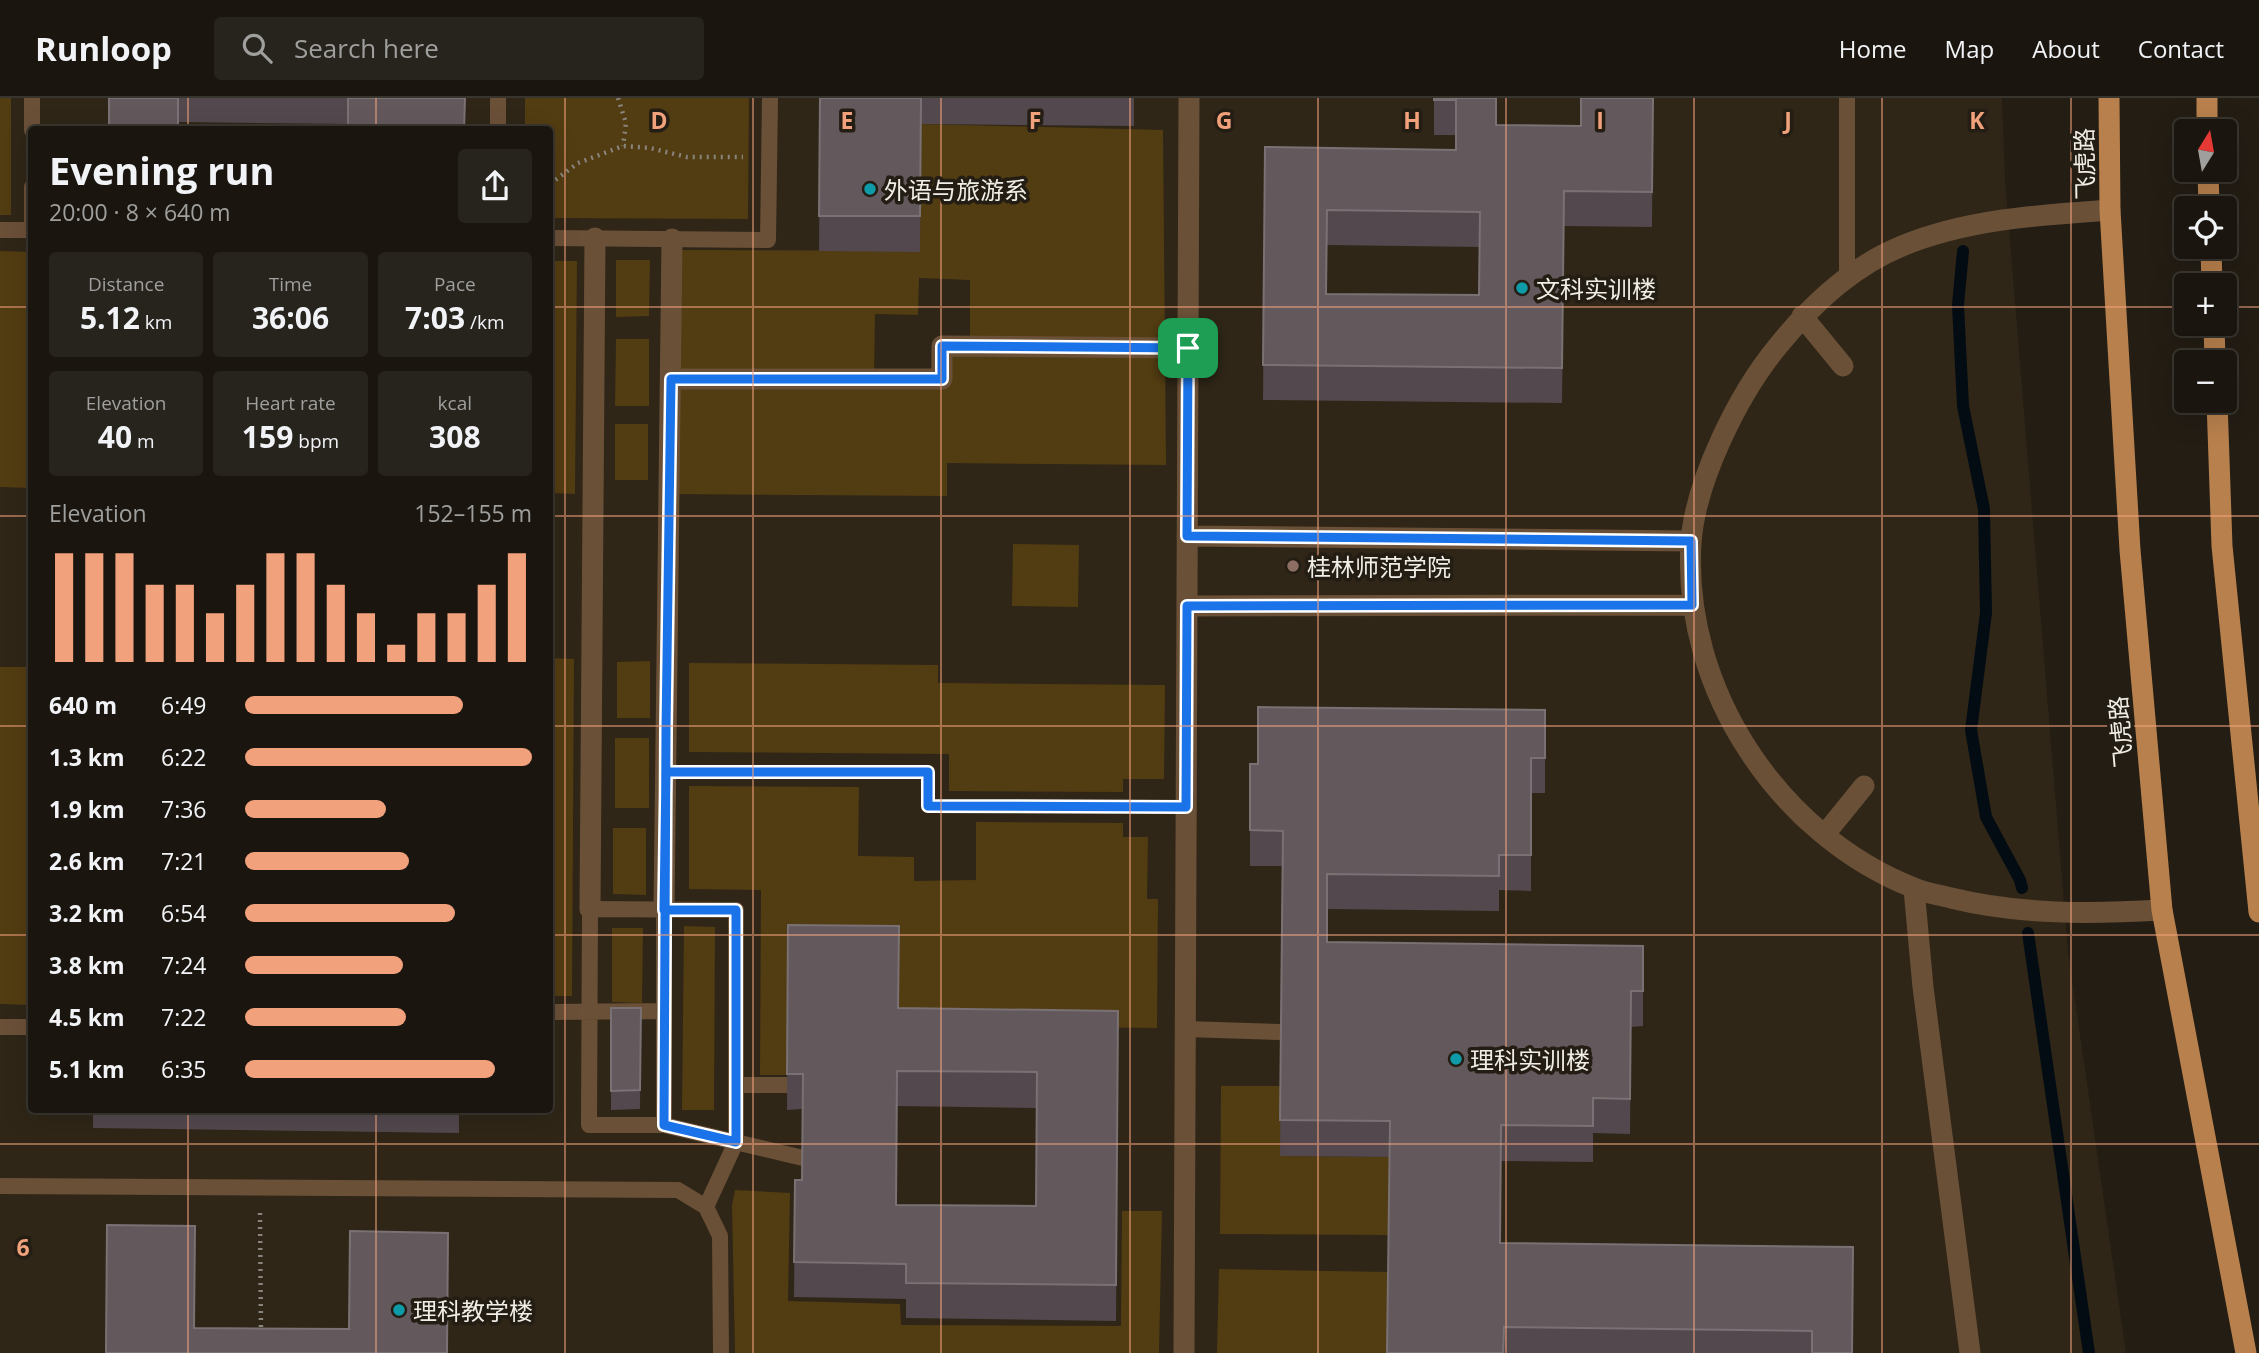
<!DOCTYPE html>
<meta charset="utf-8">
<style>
:root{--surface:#1a160f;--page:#27231d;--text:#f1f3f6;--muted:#9f9f9e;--line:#38352f;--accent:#f1a17b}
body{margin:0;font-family:"Open Sans","Noto Sans SC",sans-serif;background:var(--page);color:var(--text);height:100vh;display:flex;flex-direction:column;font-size:26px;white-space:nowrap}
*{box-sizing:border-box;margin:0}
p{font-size:23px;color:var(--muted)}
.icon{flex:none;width:38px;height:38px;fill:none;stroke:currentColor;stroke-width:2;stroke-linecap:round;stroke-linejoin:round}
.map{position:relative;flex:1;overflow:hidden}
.side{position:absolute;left:28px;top:28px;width:525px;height:987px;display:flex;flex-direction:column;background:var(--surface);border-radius:7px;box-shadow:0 7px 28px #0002,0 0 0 2px var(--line)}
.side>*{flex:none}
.needle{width:46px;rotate:11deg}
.tools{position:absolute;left:2174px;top:21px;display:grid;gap:14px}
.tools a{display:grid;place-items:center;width:63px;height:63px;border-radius:7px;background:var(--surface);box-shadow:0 7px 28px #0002,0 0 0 2px var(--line);font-size:35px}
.pin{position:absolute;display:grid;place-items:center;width:60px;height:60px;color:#fff;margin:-30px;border-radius:14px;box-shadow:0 4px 10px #0006}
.round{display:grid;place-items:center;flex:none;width:74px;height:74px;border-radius:7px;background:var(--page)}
.summary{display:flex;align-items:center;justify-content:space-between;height:119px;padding:0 21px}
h1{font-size:38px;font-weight:700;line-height:52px}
.metrics{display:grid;grid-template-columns:repeat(3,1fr);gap:10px;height:119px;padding:7px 21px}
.metrics div{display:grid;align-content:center;border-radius:7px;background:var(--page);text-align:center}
.metrics b{font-size:30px;font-weight:700}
.metrics small{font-size:19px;font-weight:400}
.metrics p{font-size:19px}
.chart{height:196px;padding:14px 21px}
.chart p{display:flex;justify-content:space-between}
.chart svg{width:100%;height:126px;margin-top:7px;stroke:var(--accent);stroke-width:6}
ul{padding:0 21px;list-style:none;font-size:23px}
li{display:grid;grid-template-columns:112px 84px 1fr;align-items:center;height:52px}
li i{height:18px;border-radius:9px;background:var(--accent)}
header{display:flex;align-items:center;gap:42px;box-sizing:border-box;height:98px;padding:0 35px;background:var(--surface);border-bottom:2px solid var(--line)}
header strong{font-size:33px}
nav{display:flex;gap:38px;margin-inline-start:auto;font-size:24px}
.search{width:490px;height:63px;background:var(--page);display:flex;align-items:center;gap:18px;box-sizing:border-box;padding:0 24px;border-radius:7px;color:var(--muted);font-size:26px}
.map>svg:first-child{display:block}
</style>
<header>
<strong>Runloop</strong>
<div class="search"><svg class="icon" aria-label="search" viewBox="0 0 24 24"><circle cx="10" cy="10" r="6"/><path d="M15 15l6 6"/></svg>Search here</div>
<nav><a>Home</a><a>Map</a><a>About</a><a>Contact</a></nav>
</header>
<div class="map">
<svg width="2259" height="1255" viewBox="0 0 2259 1255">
<rect width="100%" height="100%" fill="#231d14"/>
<path fill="#2f2617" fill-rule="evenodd" d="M0,0H2002L2005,82L2068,854L2126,1255H0ZM32,32H550V1012H32Z"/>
<path fill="#523c12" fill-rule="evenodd" d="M0,0H11V117H0Z
M525,0H749L748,121L550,120V32L525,31Z
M921,26L1163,32L1166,367L947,365V398L669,396L673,152L919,153ZM919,180L970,182V243L942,248V281H874L875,216L918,217Z
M0,153L31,154V390L0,389Z
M616,162H650L649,218L616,219Z
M550,163H577L575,396L550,395Z
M616,241H649V308H615Z
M615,326H648V382H615Z
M1013,446L1079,447L1078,509L1012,508Z
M550,560L574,561L572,898H550Z
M650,563V620H617V564Z
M689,565L938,567V585L1165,587L1164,681H1123V694L949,693V656L689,654Z
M0,569H31V907L0,906Z
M615,640H649V710H615Z
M689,688L859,689L858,758L914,759V783L976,782V724L1123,725V739H1148L1147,801H1158L1157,930L898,927L899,863H788L787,977H760L761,792L689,791Z
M613,730H646V797L613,796Z
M684,828L715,829L714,1012H682Z
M612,830H643L642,905L612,904Z
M1221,988H1281V1058L1390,1059L1388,1137L1220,1136Z
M735,1092L790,1095L788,1203L900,1206L901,1227L1121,1228L1122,1113H1162L1159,1255H735L732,1107Z
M1219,1171L1388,1174L1387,1255H1217Z"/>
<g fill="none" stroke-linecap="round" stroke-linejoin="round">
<path stroke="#030c13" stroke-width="12" d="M1963,153L1958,207L1963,308L1984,411L1986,515L1971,632L1986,719L2020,782L2022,790
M2028,835L2089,1255"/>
<path stroke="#89847c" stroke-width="4.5" stroke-dasharray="2 5" stroke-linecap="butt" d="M618,0L626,25L623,48
M550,86L578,65L623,48L650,50L687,59H743
M695,674H928V708L1156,709
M260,1115L261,1236"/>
<path stroke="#6b5038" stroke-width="16" d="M32,32V0
M498,32V0
M32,89V130
M0,132H32
M550,140L768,142L770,0
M1847,179V0
M550,914L664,913
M0,929H32
M1185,931L1282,934
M736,987H787
M664,1027V812
M0,1088L678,1092L706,1109L720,1138L721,1255
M706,1109L736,1044V812L590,811L589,1027H664L803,1060"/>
<path stroke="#6b5038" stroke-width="21" d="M2110,112C2040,117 1968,121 1902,148C1853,168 1811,207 1778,248C1739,295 1695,383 1691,445C1682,591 1779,737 1914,790C1925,795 1939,797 1951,800C2021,817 2090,816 2162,812
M1802,218L1843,268
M671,281H942V248L1188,250
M1187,438L1691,443
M1187,508L1692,507
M1825,736L1864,688
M1914,791L1923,889L1970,1255
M590,811L595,140
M664,812L672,141
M1184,1255L1189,0"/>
<path stroke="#b8804d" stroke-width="21" d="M2109,0L2110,112L2130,452L2162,812L2246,1255
M2207,0V33
M2208,72L2209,110
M2211,149L2212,187
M2214,226L2215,264
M2217,303L2222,448L2259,814"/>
</g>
<path fill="#52484d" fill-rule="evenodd" d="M109,0H465L348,26L178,24Z
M820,0H1134V28L921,26L920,154L819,153Z
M1434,0H1497L1496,27L1581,28L1653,0L1652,129L1564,128L1562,305L1263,302L1265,49L1456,52V37H1434ZM1327,147L1480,149L1479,197L1326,196Z
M1545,612V695H1531V793L1499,792V813L1327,811V844L1643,848V928L1631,929L1630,1036L1593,1035V1064L1501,1063L1500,1145L1853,1149V1255H1387L1389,1059L1280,1058L1282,768H1250V666H1258Z
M788,827L898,910L1118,913L1116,1223L906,1220V1201L794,1199L795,1082H802V1011L787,1012ZM897,1008L1037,1010L1036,1108L896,1107Z
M611,910H641L640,1011L611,1012Z
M93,1012H459V1035L93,1030Z"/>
<path fill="#63595d" stroke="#797173" stroke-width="2" fill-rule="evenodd" d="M109,0H178V32H109Z
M348,0H465L464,32H348Z
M820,0H921L920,118H819Z
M1434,0H1496V27L1581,28V0H1653L1652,94L1564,93L1562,270L1263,267L1265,49L1456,52V2H1434ZM1327,112L1480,114L1479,197L1326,196Z
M1258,609L1545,612V660H1531V757H1499V778L1327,776V844L1643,848V893H1631L1630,1001L1593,1000V1028L1501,1027L1500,1145L1853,1149L1852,1255H1812V1233L1504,1229L1503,1255H1387L1390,1023L1280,1022L1283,733L1250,732V666H1258Z
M788,827L899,828L898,910L1118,913L1116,1187L906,1185V1166L794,1164L795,1082H802L803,976H787ZM897,973L1037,974L1036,1108L896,1107Z
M611,910H641L640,992L611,993Z
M107,1127L195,1128L194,1230L349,1231L350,1133L448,1135L447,1255H106Z"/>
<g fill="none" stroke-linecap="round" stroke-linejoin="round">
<g stroke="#fff" stroke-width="14">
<path id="route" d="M1188,250L942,248V281H671L666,631C665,763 664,895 664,1027L736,1044V812H664L666,674H928V708L1186,709L1187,508L1692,507L1691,443L1187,438L1188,250"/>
</g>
<use href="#route" stroke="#1a73e8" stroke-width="9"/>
</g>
<path fill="none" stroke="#f1a17b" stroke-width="2" stroke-opacity="0.55" d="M188,0V32M376,0V32M565,0V1255M753,0V1255M941,0V1255M1130,0V1255M1318,0V1255M1506,0V1255M1694,0V1255M1882,0V1255M2071,0V1255M0,209H32M550,209H2186M2224,209H2259M0,418H32M550,418H2259M0,628H32M550,628H2259M0,837H32M550,837H2259M188,1012V1255M376,1012V1255M0,1046H2259"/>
<g fill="#0f9aa8" stroke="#231d14" stroke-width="2.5">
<circle cx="870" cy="91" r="7"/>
<circle cx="1522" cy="190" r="7"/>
<circle cx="1456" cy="961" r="7"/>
<circle cx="399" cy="1212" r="7"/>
</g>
<circle fill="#8d6e63" stroke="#231d14" stroke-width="2.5" cx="1293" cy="468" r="7"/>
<g text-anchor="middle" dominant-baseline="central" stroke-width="7" stroke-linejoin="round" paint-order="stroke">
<g font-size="24" fill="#f1eee7" stroke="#231d14">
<text transform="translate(2084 66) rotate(-91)">飞虎路</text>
<text transform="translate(2120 634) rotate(-95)">飞虎路</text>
</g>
<g font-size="24" fill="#f1eee7" stroke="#231d14" text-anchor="start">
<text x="884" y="91">外语与旅游系</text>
<text x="1536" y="190">文科实训楼</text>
<text x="1307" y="468">桂林师范学院</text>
<text x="1470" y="961">理科实训楼</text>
<text x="413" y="1212">理科教学楼</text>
</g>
</g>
<g font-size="23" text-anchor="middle" font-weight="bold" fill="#f1a17b" stroke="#231d14" stroke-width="7" stroke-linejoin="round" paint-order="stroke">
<text x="659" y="31">D</text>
<text x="847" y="31">E</text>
<text x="1035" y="31">F</text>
<text x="1224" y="31">G</text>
<text x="1412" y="31">H</text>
<text x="1600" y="31">I</text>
<text x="1788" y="31">J</text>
<text x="1977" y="31">K</text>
<text x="23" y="1158">6</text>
</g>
</svg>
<div class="tools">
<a><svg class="needle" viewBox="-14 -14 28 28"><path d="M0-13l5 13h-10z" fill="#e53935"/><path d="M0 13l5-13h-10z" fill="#9f9f9e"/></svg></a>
<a><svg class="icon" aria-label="locate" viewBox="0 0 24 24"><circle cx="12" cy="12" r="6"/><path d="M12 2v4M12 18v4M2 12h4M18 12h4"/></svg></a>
<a>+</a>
<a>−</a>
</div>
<div class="pin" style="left:1188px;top:250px;background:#1e9e55"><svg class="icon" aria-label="arrive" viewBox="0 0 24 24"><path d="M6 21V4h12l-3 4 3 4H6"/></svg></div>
<section class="side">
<div class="summary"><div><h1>Evening run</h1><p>20:00 · 8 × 640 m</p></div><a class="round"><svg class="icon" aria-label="share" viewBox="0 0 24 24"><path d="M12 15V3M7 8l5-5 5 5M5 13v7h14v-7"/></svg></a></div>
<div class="metrics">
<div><p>Distance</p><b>5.12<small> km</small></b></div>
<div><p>Time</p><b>36:06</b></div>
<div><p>Pace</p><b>7:03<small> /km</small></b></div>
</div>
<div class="metrics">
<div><p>Elevation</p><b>40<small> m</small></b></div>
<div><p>Heart rate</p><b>159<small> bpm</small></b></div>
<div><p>kcal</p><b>308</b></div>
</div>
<div class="chart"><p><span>Elevation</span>152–155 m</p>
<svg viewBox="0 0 160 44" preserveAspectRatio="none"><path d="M5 44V6M15 44V6M25 44V6M35 44V17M45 44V17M55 44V27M65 44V17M75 44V6M85 44V6M95 44V17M105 44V27M115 44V38M125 44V27M135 44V27M145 44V17M155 44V6"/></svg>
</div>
<ul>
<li><b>640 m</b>6:49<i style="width:76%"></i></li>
<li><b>1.3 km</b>6:22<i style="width:100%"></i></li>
<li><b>1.9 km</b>7:36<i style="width:49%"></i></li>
<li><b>2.6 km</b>7:21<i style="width:57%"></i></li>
<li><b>3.2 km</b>6:54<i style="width:73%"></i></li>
<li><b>3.8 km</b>7:24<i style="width:55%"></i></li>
<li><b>4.5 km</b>7:22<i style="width:56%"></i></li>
<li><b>5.1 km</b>6:35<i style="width:87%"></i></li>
</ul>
</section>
</div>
